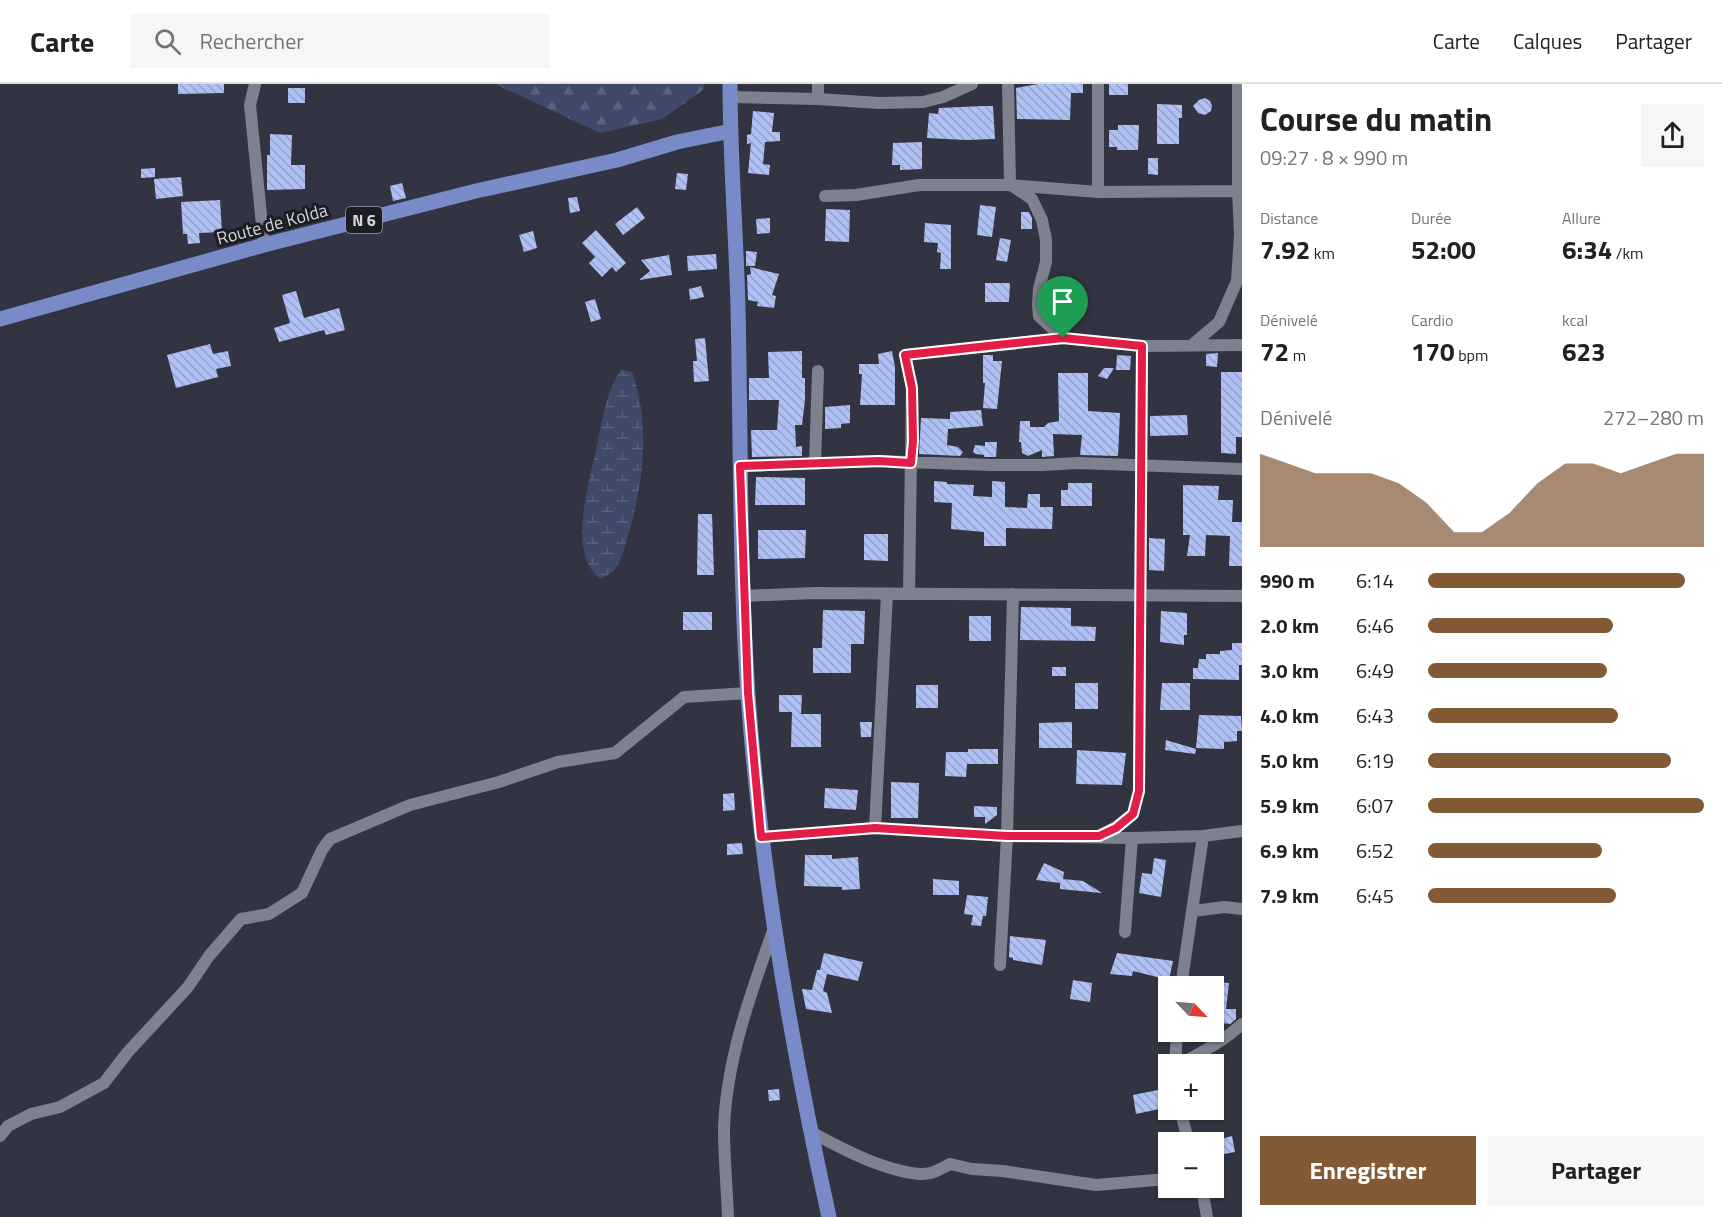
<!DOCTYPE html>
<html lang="fr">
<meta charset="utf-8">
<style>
:root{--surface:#fff;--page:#f6f6f6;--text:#202124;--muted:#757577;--line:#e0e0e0;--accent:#825a36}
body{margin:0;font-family:"Titillium Web",sans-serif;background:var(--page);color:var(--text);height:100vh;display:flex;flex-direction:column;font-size:22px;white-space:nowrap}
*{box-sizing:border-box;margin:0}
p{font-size:20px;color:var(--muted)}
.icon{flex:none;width:33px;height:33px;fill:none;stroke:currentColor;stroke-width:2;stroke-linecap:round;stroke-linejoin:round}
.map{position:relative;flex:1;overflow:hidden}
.side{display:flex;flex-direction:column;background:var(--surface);width:480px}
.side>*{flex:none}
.needle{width:39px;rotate:115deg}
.tools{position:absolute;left:1158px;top:892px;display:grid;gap:12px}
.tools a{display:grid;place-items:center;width:66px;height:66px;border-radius:0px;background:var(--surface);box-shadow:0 2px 4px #0004;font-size:30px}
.pin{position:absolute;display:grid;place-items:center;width:51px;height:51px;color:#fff;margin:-62px -26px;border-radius:50% 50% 50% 0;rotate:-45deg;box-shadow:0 0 6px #0007}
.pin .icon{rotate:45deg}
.round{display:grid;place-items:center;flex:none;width:63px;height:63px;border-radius:0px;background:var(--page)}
.summary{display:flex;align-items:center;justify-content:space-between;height:102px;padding:0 18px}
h1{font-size:33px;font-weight:700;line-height:45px}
.metrics{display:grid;grid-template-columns:repeat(3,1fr);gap:9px;height:102px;padding:6px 18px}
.metrics div{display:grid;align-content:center}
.metrics b{font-size:26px;font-weight:700}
.metrics small{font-size:16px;font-weight:400}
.metrics p{font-size:16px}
.chart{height:168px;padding:12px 18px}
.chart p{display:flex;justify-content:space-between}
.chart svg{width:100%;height:108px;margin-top:6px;fill:var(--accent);opacity:.7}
.action{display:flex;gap:12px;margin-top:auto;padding:12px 18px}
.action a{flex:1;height:69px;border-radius:0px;background:var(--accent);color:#fff;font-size:24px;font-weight:700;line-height:69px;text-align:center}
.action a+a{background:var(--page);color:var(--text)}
ul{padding:0 18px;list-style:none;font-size:20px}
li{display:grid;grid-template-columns:96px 72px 1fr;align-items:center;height:45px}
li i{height:15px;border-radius:8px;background:var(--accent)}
header{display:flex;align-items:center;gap:36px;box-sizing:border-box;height:84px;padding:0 30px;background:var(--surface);border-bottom:2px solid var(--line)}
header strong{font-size:28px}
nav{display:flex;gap:33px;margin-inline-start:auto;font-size:21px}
.search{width:420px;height:54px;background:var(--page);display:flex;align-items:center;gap:15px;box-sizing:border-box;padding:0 21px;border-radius:0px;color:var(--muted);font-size:22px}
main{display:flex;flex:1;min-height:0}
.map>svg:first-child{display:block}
</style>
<header>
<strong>Carte</strong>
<div class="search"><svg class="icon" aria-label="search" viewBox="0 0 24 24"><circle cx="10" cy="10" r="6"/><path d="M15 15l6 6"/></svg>Rechercher</div>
<nav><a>Carte</a><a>Calques</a><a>Partager</a></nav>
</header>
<main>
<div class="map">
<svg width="1242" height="1133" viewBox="0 0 1242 1133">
<defs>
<pattern id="forest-firs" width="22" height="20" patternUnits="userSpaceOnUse" patternTransform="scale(1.5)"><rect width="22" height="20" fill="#3f496a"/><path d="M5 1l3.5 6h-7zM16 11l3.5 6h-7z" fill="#5a627f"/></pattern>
<pattern id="wetland-marsh" width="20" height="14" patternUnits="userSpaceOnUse" patternTransform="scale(1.5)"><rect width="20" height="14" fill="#3f496a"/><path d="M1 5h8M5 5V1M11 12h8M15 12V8" fill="none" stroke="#5a627f"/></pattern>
<pattern id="building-back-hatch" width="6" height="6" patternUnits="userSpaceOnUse" patternTransform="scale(1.5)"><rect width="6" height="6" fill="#afc0f5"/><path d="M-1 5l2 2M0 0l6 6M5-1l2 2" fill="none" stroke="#93a0c8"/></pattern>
</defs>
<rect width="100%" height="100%" fill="#323541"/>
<path fill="url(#forest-firs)" d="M495,0H705L703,6L662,35L600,49Z"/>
<path fill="url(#wetland-marsh)" d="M621,286L632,288C651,341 643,403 627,455C624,465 620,481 612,488C609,491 603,493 600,495C567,469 589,399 596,366C602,339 605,309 621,286Z"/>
<path fill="url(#building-back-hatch)" d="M178,0H224V9L178,10Z
M1038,0H1083V9H1071L1070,36L1017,35L1016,4Z
M1109,0H1128V11H1109Z
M288,4H305V19H288Z
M1205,14L1210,17L1212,22L1211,27L1205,31L1198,29L1193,22L1199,16Z
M1157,20L1182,21V34H1179V60H1157Z
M983,22H993L995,55L965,56L927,54L929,29L938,30L939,24Z
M753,27L774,29L772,48H780V57L765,58L763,80L770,81L769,91L748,89L751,59L747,60V51L751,50Z
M1118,41H1139L1138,66H1117V63H1109V46H1118Z
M270,50L292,51L291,81H305V105L267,106V71H270Z
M922,58V85L900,86V81H892L893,59Z
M1148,74H1158V91L1148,90Z
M155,84V93L141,94V85Z
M677,89L688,90L686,106L675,105Z
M181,93L183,112L156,115L154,95Z
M402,99L406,114L393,117L390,102Z
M577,113L580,127L570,129L568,114Z
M220,116L222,148L199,149L200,159L188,160L187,150H183L181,118Z
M980,121L996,123L992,153L977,151Z
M637,123L645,134L623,151L615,140Z
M826,125L850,126L849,158L825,157Z
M1021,128H1029L1032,134V145H1021Z
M770,134V149L757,150L756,135Z
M925,139L951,141V185H940L941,169L937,168L938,159L924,158Z
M596,146L626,179L616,188L612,183L602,193L589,179L595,173L582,159Z
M533,147L537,164L524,168L519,151Z
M1000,154L1011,156L1007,178L996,176Z
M746,167L757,168L755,182H746Z
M716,170L717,185L688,187L687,172Z
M669,171L672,191L639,196L650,187L641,176Z
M750,183L779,190L772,211L776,212L774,224L757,222L758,218L748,216L747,191L751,190Z
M985,199H1010L1009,218H985Z
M701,202L704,213L690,216L689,205Z
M296,207L304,234L339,224L345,246L326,251L324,246L279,258L274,244L290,239L282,211Z
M595,215L601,235L591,238L585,218Z
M705,254L709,297L694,298L693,277H697L695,255Z
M210,260L213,270L228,267L231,282L216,285L218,293L176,304L167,271Z
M802,267V294H805V316L802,341H795L796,363L802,362V372L752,373L751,346H777L779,316H749V294H769L768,268Z
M892,267L895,283V321H860L862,290H859V280H879L878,270Z
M1218,269L1217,283L1206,282V270Z
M983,271H993V277H1002L997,325L983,324L985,299H983Z
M1117,271L1131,272L1130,286H1116Z
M1104,284H1114L1107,295L1098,292Z
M1221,288H1242V353H1236V370L1221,369Z
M1058,289H1088V327L1120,329L1118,372L1080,371L1082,351L1053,350L1054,372L1042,373V366L1028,372L1022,369L1021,358H1019L1020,337H1030V343H1044L1048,339L1059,337Z
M850,321V339L841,340V344L825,345V323Z
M981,326L983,342L948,345L947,361L958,363L963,368L960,372L919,370L921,334L950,335V328Z
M1187,331L1188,351L1150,352V332Z
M985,358H997L996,373H984V371L976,370L973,368L975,361L985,362Z
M756,393L805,394V421H755Z
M934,397L947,398V400L974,401L973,412L992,413V397L1005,398V423L1027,424L1028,410H1040V423H1053L1052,445L1006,444V462H984V448L951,445L952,419L934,418Z
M1068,399H1092V422H1061V406H1068Z
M1183,401L1219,402L1218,416H1233L1232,438H1242V482H1229L1230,452L1206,451L1205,472H1187L1190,451H1183Z
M698,430H712L714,491H697Z
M758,446H806L805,474L758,475Z
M864,450H888V477L864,476Z
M1149,454L1165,455L1164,487L1149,486Z
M1021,523L1071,524V542L1096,543L1095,557L1020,556Z
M823,526L865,527L864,560H851V589H813V564H822Z
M1161,527L1187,529V551H1184V561L1160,558Z
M683,528H712V546H683Z
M969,532H991V557H969Z
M1232,559H1242V581H1239V596L1193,595V584H1198L1199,575H1206V570H1220V567L1232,566Z
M1052,583H1066V592H1052Z
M1075,599H1098V625H1075Z
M1162,599H1190V626H1160Z
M916,601H938V624H916Z
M779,611H802L801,630H821V663H791L792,628H779Z
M1199,631L1241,632L1242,647H1237V657L1224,658V665L1196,664Z
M860,638H872L871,653H861Z
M1072,638V664H1039V639Z
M1166,656L1196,665L1195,670L1165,666Z
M968,665H998V680H967L966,693L945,692L946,668H968Z
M1077,666L1126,669L1122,701L1076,700Z
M891,698L919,699L918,734H891Z
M825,704L858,706L856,726L824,724Z
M734,709L735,726L723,727V710Z
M974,722L997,723V731L985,740V733H974Z
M742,759L743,770L727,771V760Z
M805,771H832V775L858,773L860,805L842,806V803L804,802Z
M1154,774L1166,776L1161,813L1139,809L1142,789L1152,790Z
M1044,779L1064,788L1063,795L1083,797L1102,809L1060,805V799L1036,796Z
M933,795L959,797V811H933Z
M967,811L988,813L986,832H983L981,842L971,841L973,831L964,830Z
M1010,852L1046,856L1042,881L1013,876V874L1009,873Z
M824,869L863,878L858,897L827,890L823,907L827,909L832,929L806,925L802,905L812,906L817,886H820Z
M1117,869L1173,877L1169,896L1133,887L1132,892L1110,890Z
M1073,896L1092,899L1090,918L1070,915Z
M1214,898L1229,899L1226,925H1236V935L1230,940L1214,938L1216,913H1214Z
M1168,1004V1023L1136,1030L1133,1011Z
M779,1005L780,1016L769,1017L768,1006Z
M1232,1052L1235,1068L1224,1070L1221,1055Z"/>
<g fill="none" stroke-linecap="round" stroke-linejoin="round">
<path stroke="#7e828f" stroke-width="12" d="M255,0L250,21L264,161
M1008,0L1010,101
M730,13L818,15L879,19L923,18L943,13L972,0
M818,15V0
M1011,101L1032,115L1042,136L1046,156V178L1039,205L1038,221L1039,232L1063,254
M1098,108V0
M825,112L856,111L919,101H1010L1098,108L1242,107
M1192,261L1219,238L1237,197L1240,150L1238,107V0
M815,380L818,287
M740,382L879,377L991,381H1043L1078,379L1242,385
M909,510L912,304L905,271L1063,254L1142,262L1242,261
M743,512L814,509L1242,512
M875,744L887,510
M1099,752L1116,743L1133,730L1139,707L1142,262
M761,753L875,744L1007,752L1132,754L1203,752L1242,747
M1193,827L1225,823L1242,825
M1125,848L1132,754
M1000,881L1007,752L1013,510
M1181,903L1203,752
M1175,981L1177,948
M1179,981C1201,968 1223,958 1242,940
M1180,1026L1189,1059
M811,1048C842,1065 884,1087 920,1090C931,1091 941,1085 950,1080L972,1085L1003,1087L1096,1101L1168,1095
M0,1052L8,1042L31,1030L60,1023L104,999L127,969L188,903L209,872L241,835L269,830L302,809L322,766L330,755L410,721L499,698L558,678L615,669L684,613L748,609
M1202,1104L1207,1133
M728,1133C727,1104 724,1074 724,1045C726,977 751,908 774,844"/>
<path stroke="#798ac9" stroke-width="15" d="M730,0C730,74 736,149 738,223C741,357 739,491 749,624C762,796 792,965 829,1133
M0,235L264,161L476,107L617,76L677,58L731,47"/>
</g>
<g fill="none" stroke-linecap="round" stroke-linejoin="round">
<g stroke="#fff" stroke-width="12">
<path id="route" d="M1063,254L1142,262L1139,707L1133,730L1116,744L1099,752H1007L875,744L761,753L748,609L740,382L879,377L911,379L913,357L912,304L905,271Z"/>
</g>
<use href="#route" stroke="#e11d48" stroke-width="8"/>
</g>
<g text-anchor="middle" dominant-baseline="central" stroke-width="6" stroke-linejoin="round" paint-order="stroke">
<rect fill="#1b1d22" stroke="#9d9fa6" stroke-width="1.5" x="346" y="123" width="36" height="26" rx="4.5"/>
<g font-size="16" font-weight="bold" fill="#d5d7df">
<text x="364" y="136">N 6</text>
</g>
<g font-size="18" fill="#d5d7df" stroke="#1b1d22">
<text transform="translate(272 140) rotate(-15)">Route de Kolda</text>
</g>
</g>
</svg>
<div class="tools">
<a><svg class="needle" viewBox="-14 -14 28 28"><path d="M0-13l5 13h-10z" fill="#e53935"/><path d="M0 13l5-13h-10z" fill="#757577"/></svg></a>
<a>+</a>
<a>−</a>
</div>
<div class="pin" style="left:1063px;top:254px;background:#1e9e55"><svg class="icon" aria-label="arrive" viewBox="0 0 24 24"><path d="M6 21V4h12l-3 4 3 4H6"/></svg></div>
</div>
<section class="side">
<div class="summary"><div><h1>Course du matin</h1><p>09:27 · 8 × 990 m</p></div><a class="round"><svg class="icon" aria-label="share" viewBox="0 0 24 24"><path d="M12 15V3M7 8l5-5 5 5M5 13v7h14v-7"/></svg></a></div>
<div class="metrics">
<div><p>Distance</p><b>7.92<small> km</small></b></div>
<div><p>Durée</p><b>52:00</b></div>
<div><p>Allure</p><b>6:34<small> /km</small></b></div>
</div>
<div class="metrics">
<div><p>Dénivelé</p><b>72<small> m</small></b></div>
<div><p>Cardio</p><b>170<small> bpm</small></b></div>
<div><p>kcal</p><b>623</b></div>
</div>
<div class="chart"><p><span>Dénivelé</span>272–280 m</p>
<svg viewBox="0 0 160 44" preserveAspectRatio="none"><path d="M0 44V6L10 10L20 14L30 14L40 14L50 18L60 26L70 38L80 38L90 30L100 18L110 10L120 10L130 14L140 10L150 6L160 6V44z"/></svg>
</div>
<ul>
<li><b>990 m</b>6:14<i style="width:93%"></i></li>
<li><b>2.0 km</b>6:46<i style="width:67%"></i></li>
<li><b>3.0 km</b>6:49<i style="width:65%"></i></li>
<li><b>4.0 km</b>6:43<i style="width:69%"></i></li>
<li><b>5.0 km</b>6:19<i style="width:88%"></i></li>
<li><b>5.9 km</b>6:07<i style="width:100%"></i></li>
<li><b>6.9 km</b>6:52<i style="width:63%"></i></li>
<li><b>7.9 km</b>6:45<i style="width:68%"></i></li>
</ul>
<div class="action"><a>Enregistrer</a><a>Partager</a></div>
</section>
</main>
